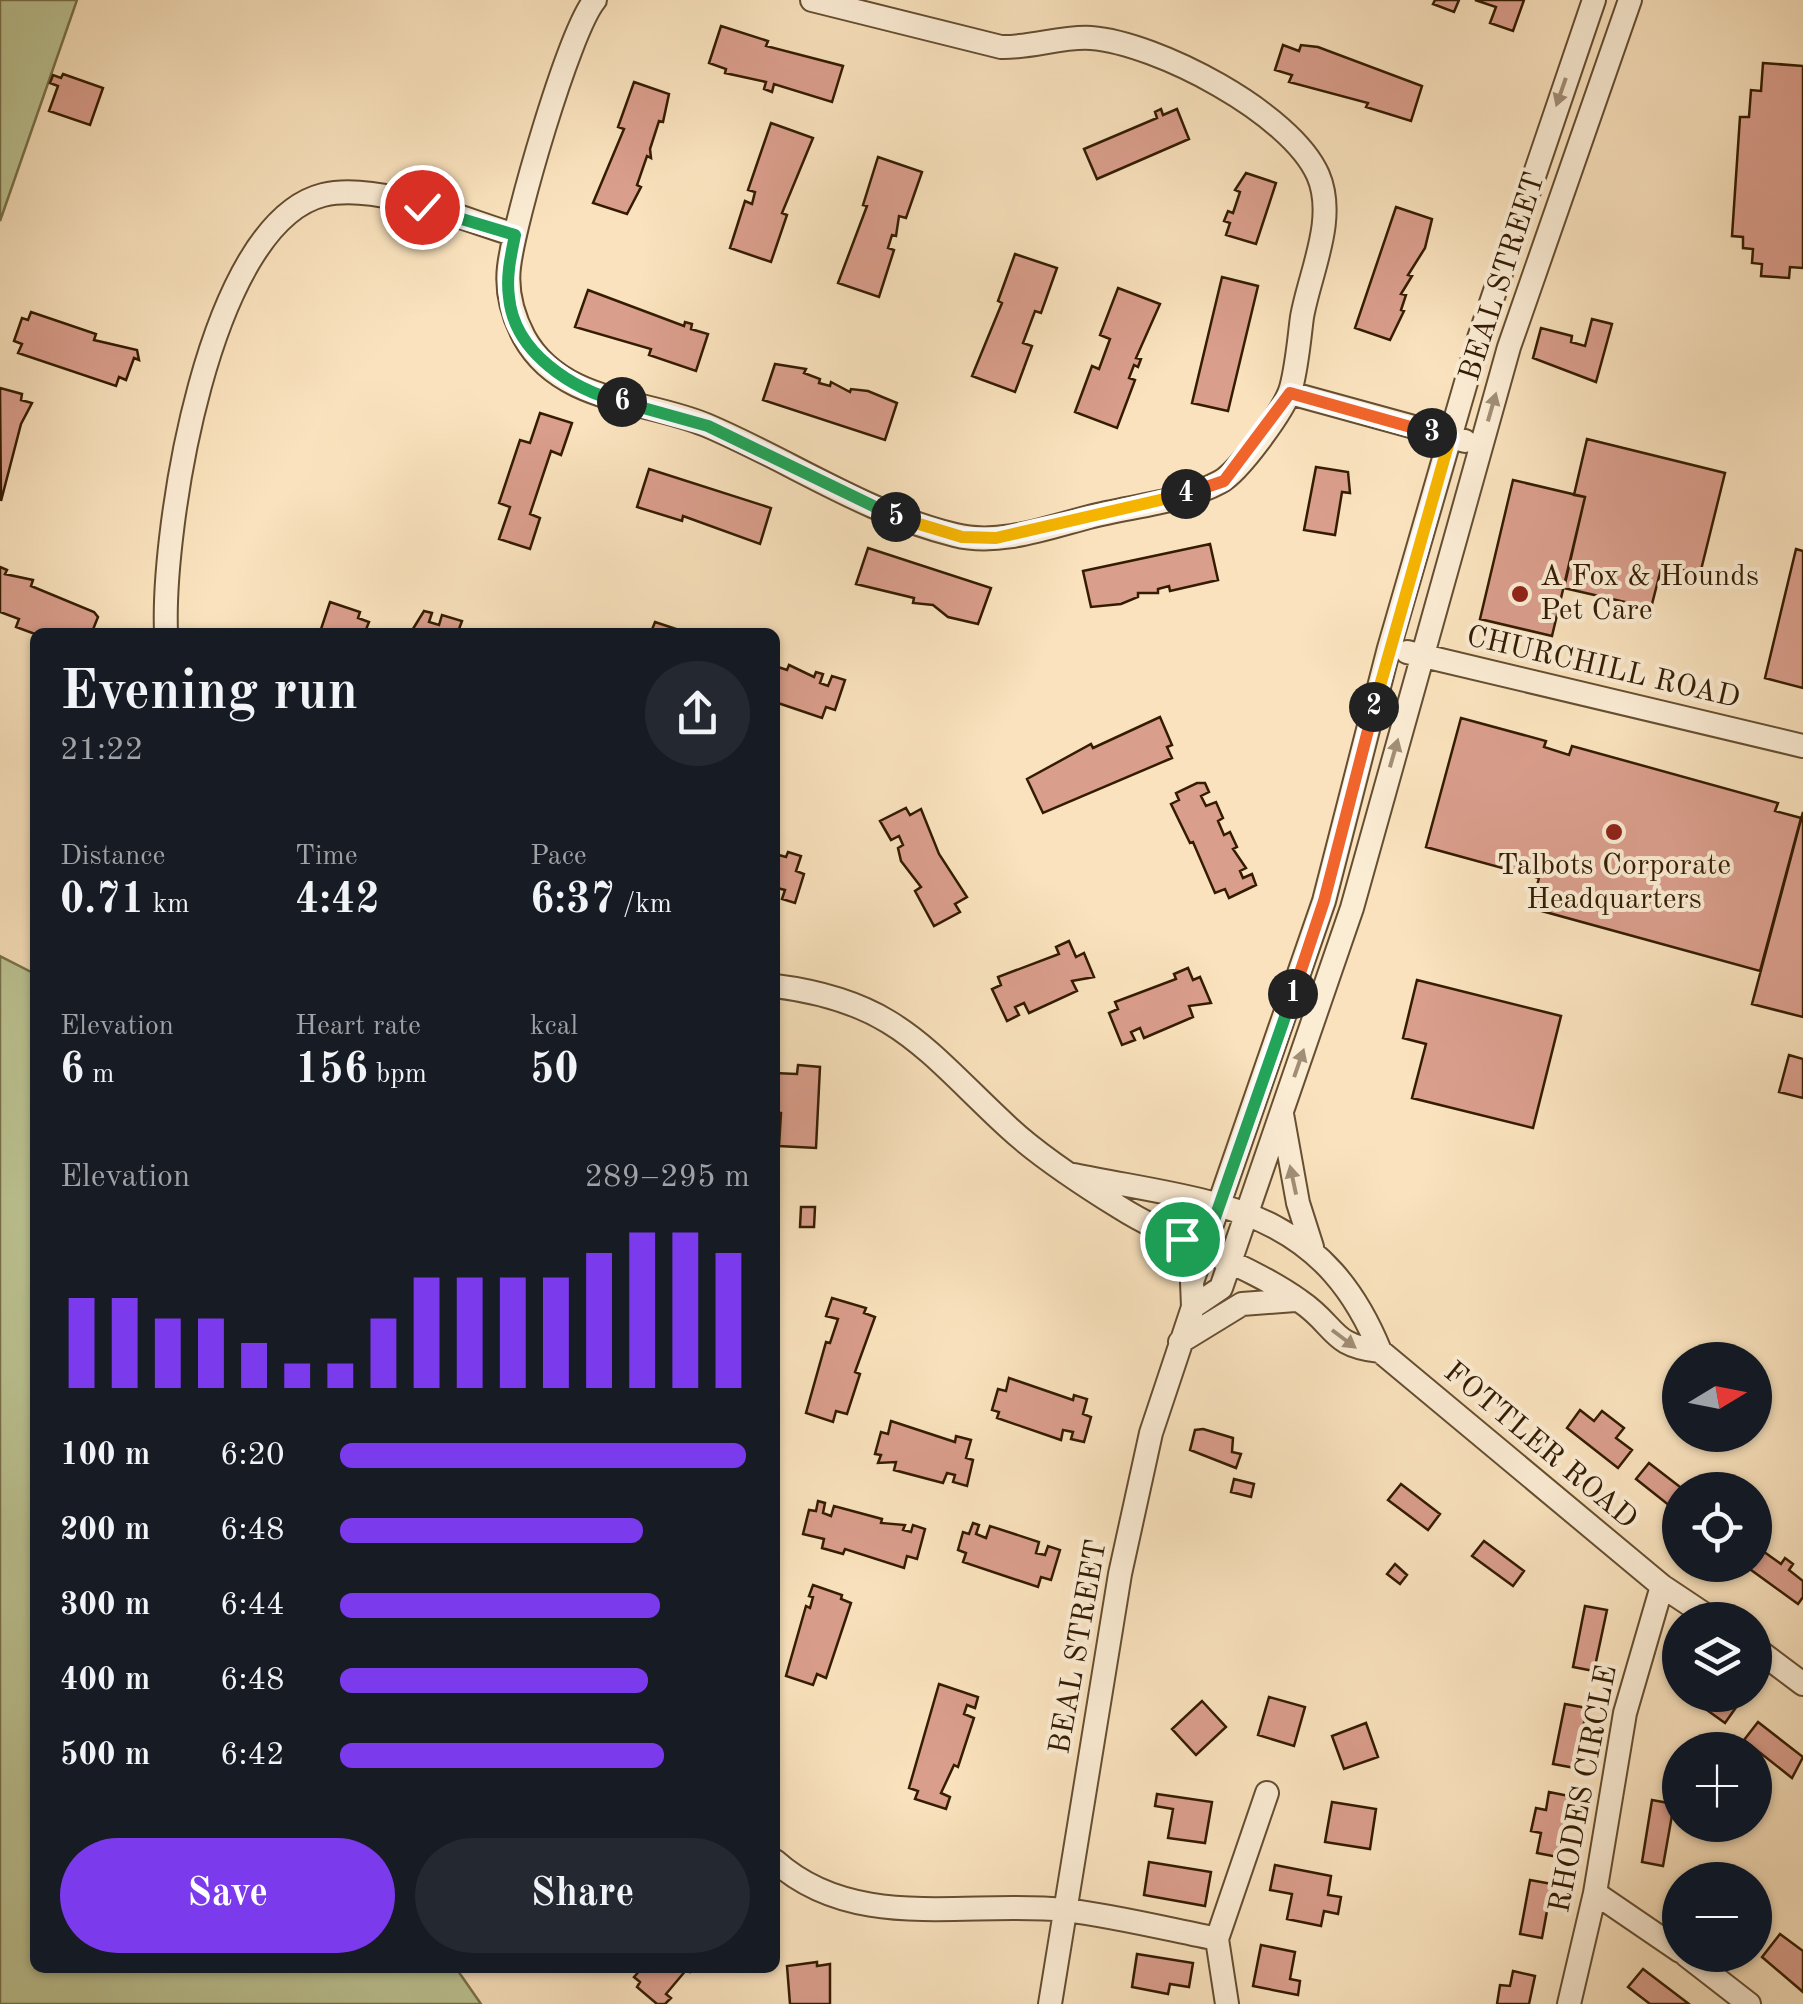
<!DOCTYPE html>
<meta charset="utf-8">
<style>
:root{--surface:#171b24;--page:#242831;--text:#f1f3f6;--muted:#9ea1a6;--accent:#7c3aed}
body{margin:0;font-family:"Old Standard TT",serif;background:var(--page);color:var(--text);height:100vh;display:flex;flex-direction:column;font-size:38px;white-space:nowrap}
*{box-sizing:border-box;margin:0}
p{font-size:32px;color:var(--muted)}
.icon{flex:none;width:55px;height:55px;fill:none;stroke:currentColor;stroke-width:2;stroke-linecap:round;stroke-linejoin:round}
.map{position:relative;flex:1;overflow:hidden}
.side{position:absolute;left:30px;top:628px;width:750px;height:1345px;display:flex;flex-direction:column;background:var(--surface);border-radius:15px;box-shadow:0 2px 8px #0004}
.side>*{flex:none}
.needle{width:65px;rotate:80deg}
.fabs{position:absolute;left:1662px;top:1342px;display:grid;gap:20px}
.fabs a{display:grid;place-items:center;width:110px;height:110px;border-radius:50%;background:var(--surface);box-shadow:0 2px 8px #0004;font-size:50px}
.pin{position:absolute;display:grid;place-items:center;width:85px;height:85px;color:#fff;margin:-42px;border:5px solid #fff;border-radius:50%;box-shadow:0 2px 10px #0007}
.km{position:absolute;width:50px;height:50px;margin:-25px;border-radius:50%;background:#222;color:#fff;font-size:28px;line-height:50px;text-align:center}
.round{display:grid;place-items:center;flex:none;width:105px;height:105px;border-radius:52px;background:var(--page)}
.head{display:flex;align-items:center;justify-content:space-between;height:170px;padding:0 30px}
h1{font-size:55px;font-weight:600;line-height:75px}
.figures{display:grid;grid-template-columns:repeat(3,1fr);gap:15px;height:170px;padding:10px 30px}
.figures div{display:grid;align-content:center}
.figures b{font-size:42px;font-weight:600}
.figures small{font-size:28px;font-weight:400}
.figures p{font-size:28px}
.chart{height:280px;padding:20px 30px}
.chart p{display:flex;justify-content:space-between}
.chart svg{width:100%;height:180px;margin-top:10px;stroke:var(--accent);stroke-width:6}
.cta{display:flex;gap:20px;margin-top:auto;padding:20px 30px}
.cta a{flex:1;height:115px;border-radius:60px;background:var(--accent);color:#fff;font-size:40px;font-weight:600;line-height:115px;text-align:center}
.cta a+a{background:var(--page);color:var(--text)}
ul{padding:0 30px;list-style:none;font-size:32px}
li{display:grid;grid-template-columns:160px 120px 1fr;align-items:center;height:75px}
li i{height:25px;border-radius:12px;background:var(--accent)}
.map>svg:first-child{display:block}
</style>
<div class="map">
<svg width="1803" height="2004" viewBox="0 0 1803 2004">
<rect width="100%" height="100%" fill="#f9e2bd"/>
<filter id="stains"><feTurbulence type="fractalNoise" baseFrequency=".002" numOctaves="4"/><feColorMatrix values="0 0 0 0 .2 0 0 0 0 .09 0 0 0 0 .02 0 0 0 .5 -.17"/></filter>
<radialGradient id="worn" r=".72"><stop offset=".6" stop-color="#630" stop-opacity="0"/><stop offset="1" stop-color="#630" stop-opacity=".3"/></radialGradient>
<path fill="#bcc392" stroke="#78704a" stroke-width="2.5" d="M0,0H77L0,221Z
M0,956L35,974V1968H456L481,2004H0Z"/>
<path fill="#da9e8c" stroke="#341c02" stroke-width="2.5" d="M1435,0H1459L1454,12L1433,4Z
M1475,0H1524L1513,31L1490,23L1496,7Z
M721,26L768,41L766,46L843,66L832,102L774,84L772,92L764,89L766,82L725,73L726,69L709,63Z
M1283,45L1299,51L1301,45L1318,47L1422,86L1411,121L1366,107L1368,103L1289,82L1292,75L1275,70Z
M1763,63L1803,66V268L1790,267L1789,278L1761,276L1762,264L1752,263L1753,249L1743,248V237L1732,236L1740,117H1749L1751,90L1761,91Z
M63,74L103,88L90,125L49,111L58,86L50,83L53,75L61,78Z
M634,82L669,94L663,122L659,121L650,149L651,158L647,156L637,185L641,187L627,214L593,203L624,129L618,127Z
M1161,109L1163,115L1177,109L1189,139L1097,179L1084,149L1157,118L1155,112Z
M771,123L813,138L782,213L787,215L771,262L730,248L745,201L752,204L755,192L748,190Z
M878,157L922,172L906,218L899,216L896,236L892,235L888,248L894,250L879,297L838,283L867,206L863,205Z
M1246,173L1276,183L1256,244L1226,235L1230,223L1224,221L1228,211L1233,213L1240,192L1235,190Z
M1396,207L1432,219L1425,248L1408,275L1412,276L1401,294L1406,295L1401,310L1404,311L1390,340L1355,328Z
M1015,254L1057,268L1041,313L1035,311L1023,343L1032,346L1015,392L972,376L1002,303L998,301Z
M1222,277L1258,286L1228,411L1192,403Z
M1118,288L1160,304L1136,358L1141,359L1138,367L1134,365L1129,378L1135,380L1117,428L1075,412L1092,366L1099,369L1110,339L1100,335Z
M588,290L684,326L685,322L692,324L691,329L708,334L696,371L649,355L651,349L575,327Z
M31,312L96,334L94,340L137,350L139,360L134,358L126,380L119,377L116,386L18,353L22,344L14,341L22,318L28,320Z
M1592,319L1612,324L1596,382L1533,358L1541,328L1572,336L1571,342L1585,346Z
M775,364L806,369L804,373L820,379L819,383L830,386L831,382L850,392L851,389L868,391L897,403L885,440L763,400Z
M0,388L22,394L21,400L32,403L21,424L1,501Z
M540,413L572,423L561,455L551,451L530,514L540,518L530,549L499,539L510,507L499,503L520,440L530,443Z
M1587,439L1725,473L1700,574L1662,565L1651,608L1564,588L1585,497L1574,495Z
M1316,467L1348,472L1350,493L1342,492L1335,535L1304,530Z
M649,469L771,508L760,544L683,516L682,521L637,507Z
M1513,480L1585,497L1552,636L1480,619Z
M1210,544L1218,580L1170,591L1169,586L1158,589V593H1138V597L1121,604L1091,607L1083,571Z
M868,548L991,588L978,624L948,617L933,605L913,603L914,598L856,584Z
M1796,549L1803,551V688L1765,678Z
M0,567L7,570L5,574L33,580L31,586L94,612L98,617L92,632L35,634L16,627L19,619L0,612Z
M330,602L360,612L358,618L369,622L365,632H320Z
M424,611L432,613L429,622L439,625L442,615L462,621L459,629L469,632H411Z
M655,622L685,632H651Z
M789,665L814,677L816,672L823,674L820,683L828,686L832,676L845,680L835,710L826,707L822,718L775,702V666L787,670Z
M1160,717L1172,745L1167,747L1172,758L1043,813L1027,779L1091,744L1093,748Z
M1461,718L1546,741L1544,747L1569,755L1572,746L1778,803L1775,811L1801,818L1760,971L1531,908L1539,878L1426,847Z
M1197,783H1205L1209,792L1201,796L1206,806L1216,802L1223,818L1218,821L1224,835L1230,832L1237,847L1233,849L1246,868L1240,871L1243,878L1252,874L1256,885L1229,898L1225,889L1215,893L1193,842L1190,843L1171,804L1179,800L1176,793Z
M906,808L910,815L921,809L939,854L967,897L955,904L960,912L934,926L915,891L921,887L901,861L898,848L903,845L899,836L891,840L880,821Z
M1803,812V1017L1752,1004Z
M788,852L801,856L796,871L804,874L795,903L782,899L785,890L777,888L775,895V854L786,857Z
M1069,941L1076,957L1084,953L1094,977L1072,981L1077,991L1029,1013L1024,1003L1015,1007L1019,1015L1007,1021L992,989L1001,985L998,977L1059,954L1056,947Z
M1188,968L1193,980L1200,977L1211,1003L1189,1006L1193,1017L1144,1038L1140,1028L1131,1032L1135,1040L1122,1045L1109,1013L1118,1009L1115,1002L1176,979L1174,974Z
M1417,980L1561,1016L1533,1128L1412,1098L1426,1044L1403,1038Z
M1789,1055L1803,1059V1098L1779,1092Z
M798,1065L820,1067L816,1148L779,1146L781,1113L775,1112V1073L797,1074Z
M801,1207H815L814,1227H800Z
M832,1298L866,1308L864,1313L875,1317L855,1372L860,1374L847,1414L836,1411L833,1422L806,1413L826,1342L830,1343L838,1319L826,1316Z
M1009,1378L1073,1400L1074,1395L1087,1399L1083,1414L1091,1417L1084,1442L1071,1439L1073,1432L1063,1430L1061,1440L997,1418L999,1412L992,1410L998,1389L1006,1391Z
M1580,1410L1594,1421L1602,1411L1624,1428L1616,1438L1632,1450L1618,1468L1567,1428Z
M891,1421L955,1442L956,1436L971,1440L966,1458L973,1460L967,1486L953,1482L955,1475L947,1473L943,1483L894,1470L896,1462L878,1463L881,1455L875,1454L881,1432L888,1434Z
M1203,1429L1233,1438L1232,1452L1241,1454L1236,1468L1190,1450L1195,1430Z
M1649,1463L1684,1490H1680V1514L1636,1479Z
M1234,1479L1254,1484L1251,1497L1231,1492Z
M1401,1484L1440,1514L1428,1530L1388,1500Z
M818,1501L825,1503L823,1513L831,1516L834,1506L882,1519L881,1523L905,1525L903,1530L911,1532L913,1525L925,1529L917,1559L907,1556L904,1568L845,1549L843,1554L822,1548L824,1539L803,1534L809,1510L816,1511Z
M973,1523L979,1525L976,1534L986,1538L990,1526L1039,1542L1036,1553L1045,1555L1048,1546L1060,1550L1051,1580L1041,1577L1038,1587L963,1562L966,1553L958,1550L963,1532L969,1534Z
M1484,1541L1524,1571L1513,1586L1472,1556Z
M1760,1549L1781,1564L1785,1558L1793,1564L1789,1570L1803,1581V1597L1798,1604L1747,1567L1755,1565Z
M1395,1564L1407,1575L1400,1584L1387,1574Z
M813,1585L842,1595L841,1599L851,1603L826,1678L817,1674L813,1685L786,1676L806,1606L810,1608L813,1597L809,1596Z
M1585,1606L1607,1610L1594,1671L1573,1667Z
M939,1684L978,1697L975,1708L967,1705L964,1714L974,1718L958,1767L954,1765L941,1793L950,1797L946,1809L915,1799L918,1791L909,1788Z
M1686,1695H1722L1737,1706L1725,1723Z
M1269,1697L1305,1707L1294,1746L1258,1735Z
M1202,1701L1226,1727L1196,1755L1172,1729Z
M1565,1704L1587,1708L1575,1768L1553,1764Z
M1758,1722L1803,1757L1792,1778L1744,1740Z
M1366,1723L1378,1757L1344,1769L1332,1736Z
M1549,1792L1569,1796L1558,1857L1537,1853L1541,1833L1531,1831L1536,1808L1546,1810Z
M1157,1794L1212,1802L1205,1843L1168,1838L1173,1809L1155,1806Z
M1652,1800L1674,1804L1663,1866L1642,1862Z
M1332,1802L1376,1809L1370,1849L1325,1842Z
M1149,1862L1211,1872L1205,1906L1144,1895Z
M1275,1865L1331,1876L1328,1895L1341,1897L1338,1914L1324,1911L1321,1926L1287,1919L1292,1894L1270,1890Z
M1530,1880L1552,1884L1542,1938L1520,1934Z
M1780,1934L1803,1951V1992L1762,1957Z
M1261,1945L1295,1952L1290,1979L1300,1981L1298,1995L1253,1986Z
M1137,1954L1193,1963L1189,1987L1170,1984L1168,1994L1132,1987Z
M817,1962V1966L830,1964V2004H790L787,1966Z
M642,1968H694L690,1972L687,1969L666,1994L671,1998L665,2004H657L637,1987L640,1982L634,1977Z
M1643,1969L1689,2004H1650L1628,1987Z
M1513,1971L1535,1976L1529,2004H1497L1500,1985L1510,1986Z"/>
<g fill="none" stroke-linecap="round" stroke-linejoin="round">
<g stroke="#654e31" stroke-width="26">
<path id="minor" d="M595,0C569,31 514,222 509,267C506,292 512,314 524,337C561,404 644,399 706,425C791,461 865,513 955,535C998,546 1047,528 1089,517C1131,506 1181,503 1220,482C1239,472 1285,409 1291,388C1297,366 1299,340 1302,317C1310,272 1337,219 1318,175C1291,113 1157,43 1091,38C1062,36 1031,48 1001,47L812,0
M1290,393L1465,441
M166,632C162,530 208,224 323,195C377,182 462,219 515,235
M1407,652L1803,746
M775,986C896,1001 925,1050 1008,1127C1039,1156 1082,1184 1119,1207C1174,1242 1247,1263 1300,1301C1337,1326 1330,1346 1380,1351
M1282,1114L1298,1203L1312,1247
M1074,1175C1211,1203 1320,1203 1380,1351L1662,1586L1713,1620
M1193,1307L1221,1288L1352,908L1509,347L1630,0
M1180,1342L1242,1304L1295,1300
M1755,1648L1803,1684
M775,1861C855,1933 967,1900 1065,1910C1115,1916 1167,1929 1217,1939
M1595,1893L1680,1951
M1686,1955L1749,2004
M1050,2004L1120,1574L1151,1433L1193,1307L1192,1282L1324,901L1389,648L1478,341L1594,0
M1227,2004L1217,1939L1267,1793
M1569,2004L1595,1893L1625,1713L1662,1586"/>
</g>
<use href="#minor" stroke="#fbecd4" stroke-width="22"/>
</g>
<defs><path id="oneway-solid" d="M-6-.8H1V-3.2L6.5 0L1 3.2V.8H-6Z" transform="scale(2.5)"/></defs>
<g fill="#a18e76">
<use href="#oneway-solid" transform="translate(1561 92) rotate(109)"/>
<use href="#oneway-solid" transform="translate(1492 407) rotate(-74)"/>
<use href="#oneway-solid" transform="translate(1394 753) rotate(-74)"/>
<use href="#oneway-solid" transform="translate(1299 1063) rotate(-71)"/>
<use href="#oneway-solid" transform="translate(1293 1180) rotate(-102)"/>
<use href="#oneway-solid" transform="translate(1344 1339) rotate(37)"/>
</g>
<g fill="none" stroke-linecap="round" stroke-linejoin="round">
<g stroke="#fff" stroke-width="20">
<path id="split-1" d="M1182,1239L1203,1252L1293,994"/>
</g>
<g stroke="#fff" stroke-width="20">
<path id="split-2" d="M1293,994L1324,901L1374,707"/>
</g>
<g stroke="#fff" stroke-width="20">
<path id="split-3" d="M1374,707L1450,438L1432,433"/>
</g>
<g stroke="#fff" stroke-width="20">
<path id="split-4" d="M1186,494L1224,481L1290,393L1432,433"/>
</g>
<g stroke="#fff" stroke-width="20">
<path id="split-5" d="M896,517L962,537L996,538L1186,494"/>
</g>
<g stroke="#fff" stroke-width="20">
<path id="split-6" d="M622,402L708,426L896,517"/>
</g>
<g stroke="#fff" stroke-width="20">
<path id="split-7" d="M422,207L515,235C511,255 506,276 509,297C514,353 573,390 622,402"/>
</g>
<use href="#split-1" stroke="#22a559" stroke-width="12"/>
<use href="#split-2" stroke="#f0652b" stroke-width="12"/>
<use href="#split-3" stroke="#f5b400" stroke-width="12"/>
<use href="#split-4" stroke="#f0652b" stroke-width="12"/>
<use href="#split-5" stroke="#f5b400" stroke-width="12"/>
<use href="#split-6" stroke="#22a559" stroke-width="12"/>
<use href="#split-7" stroke="#22a559" stroke-width="12"/>
</g>
<g fill="#8f2418" stroke="#fbecd4" stroke-width="4">
<circle cx="1520" cy="594" r="10"/>
<circle cx="1614" cy="832" r="10"/>
</g>
<g text-anchor="middle" dominant-baseline="central" stroke-width="8" stroke-linejoin="round" paint-order="stroke">
<g font-size="30" fill="#341c02" stroke="#fbecd4">
<text transform="translate(1503 277) rotate(-72)">BEAL STREET</text>
<text transform="translate(1603 668) rotate(13)">CHURCHILL ROAD</text>
<text transform="translate(1540 1446) rotate(40)">FOTTLER ROAD</text>
<text transform="translate(1079 1647) rotate(-80)">BEAL STREET</text>
<text transform="translate(1584 1789) rotate(-79)">RHODES CIRCLE</text>
</g>
<g font-size="30" fill="#341c02" stroke="#fbecd4" text-anchor="start">
<text x="1540" y="577">A Fox &amp; Hounds<tspan x="1540" dy="34">Pet Care</tspan></text>
<text x="1614" y="866" text-anchor="middle">Talbots Corporate<tspan x="1614" dy="34">Headquarters</tspan></text>
</g>
</g>
<rect width="100%" height="100%" filter="url(#stains)"/>
<rect width="100%" height="100%" fill="url(#worn)"/>
</svg>
<div class="fabs">
<a><svg class="needle" viewBox="-14 -14 28 28"><path d="M0-13l5 13h-10z" fill="#e53935"/><path d="M0 13l5-13h-10z" fill="#9ea1a6"/></svg></a>
<a><svg class="icon" aria-label="locate" viewBox="0 0 24 24"><circle cx="12" cy="12" r="6"/><path d="M12 2v4M12 18v4M2 12h4M18 12h4"/></svg></a>
<a><svg class="icon" aria-label="layers" viewBox="0 0 24 24"><path d="M12 4l9 5-9 5-9-5zM3 14l9 5 9-5"/></svg></a>
<a>+</a>
<a>−</a>
</div>
<div class="pin" style="left:1182px;top:1239px;background:#1e9e55"><svg class="icon" aria-label="arrive" viewBox="0 0 24 24"><path d="M6 21V4h12l-3 4 3 4H6"/></svg></div>
<div class="pin" style="left:422px;top:207px;background:#d93025"><svg class="icon" aria-label="check" viewBox="0 0 24 24"><path d="M5 12l5 5 9-10"/></svg></div>
<b class="km" style="left:1293px;top:994px">1</b>
<b class="km" style="left:1374px;top:707px">2</b>
<b class="km" style="left:1432px;top:433px">3</b>
<b class="km" style="left:1186px;top:494px">4</b>
<b class="km" style="left:896px;top:517px">5</b>
<b class="km" style="left:622px;top:402px">6</b>
<section class="side">
<div class="head"><div><h1>Evening run</h1><p>21:22</p></div><a class="round"><svg class="icon" aria-label="share" viewBox="0 0 24 24"><path d="M12 15V3M7 8l5-5 5 5M5 13v7h14v-7"/></svg></a></div>
<div class="figures">
<div><p>Distance</p><b>0.71<small> km</small></b></div>
<div><p>Time</p><b>4:42</b></div>
<div><p>Pace</p><b>6:37<small> /km</small></b></div>
</div>
<div class="figures">
<div><p>Elevation</p><b>6<small> m</small></b></div>
<div><p>Heart rate</p><b>156<small> bpm</small></b></div>
<div><p>kcal</p><b>50</b></div>
</div>
<div class="chart"><p><span>Elevation</span>289–295 m</p>
<svg viewBox="0 0 160 44" preserveAspectRatio="none"><path d="M5 44V22M15 44V22M25 44V27M35 44V27M45 44V33M55 44V38M65 44V38M75 44V27M85 44V17M95 44V17M105 44V17M115 44V17M125 44V11M135 44V6M145 44V6M155 44V11"/></svg>
</div>
<ul>
<li><b>100 m</b>6:20<i style="width:99%"></i></li>
<li><b>200 m</b>6:48<i style="width:74%"></i></li>
<li><b>300 m</b>6:44<i style="width:78%"></i></li>
<li><b>400 m</b>6:48<i style="width:75%"></i></li>
<li><b>500 m</b>6:42<i style="width:79%"></i></li>
</ul>
<div class="cta"><a>Save</a><a>Share</a></div>
</section>
</div>
